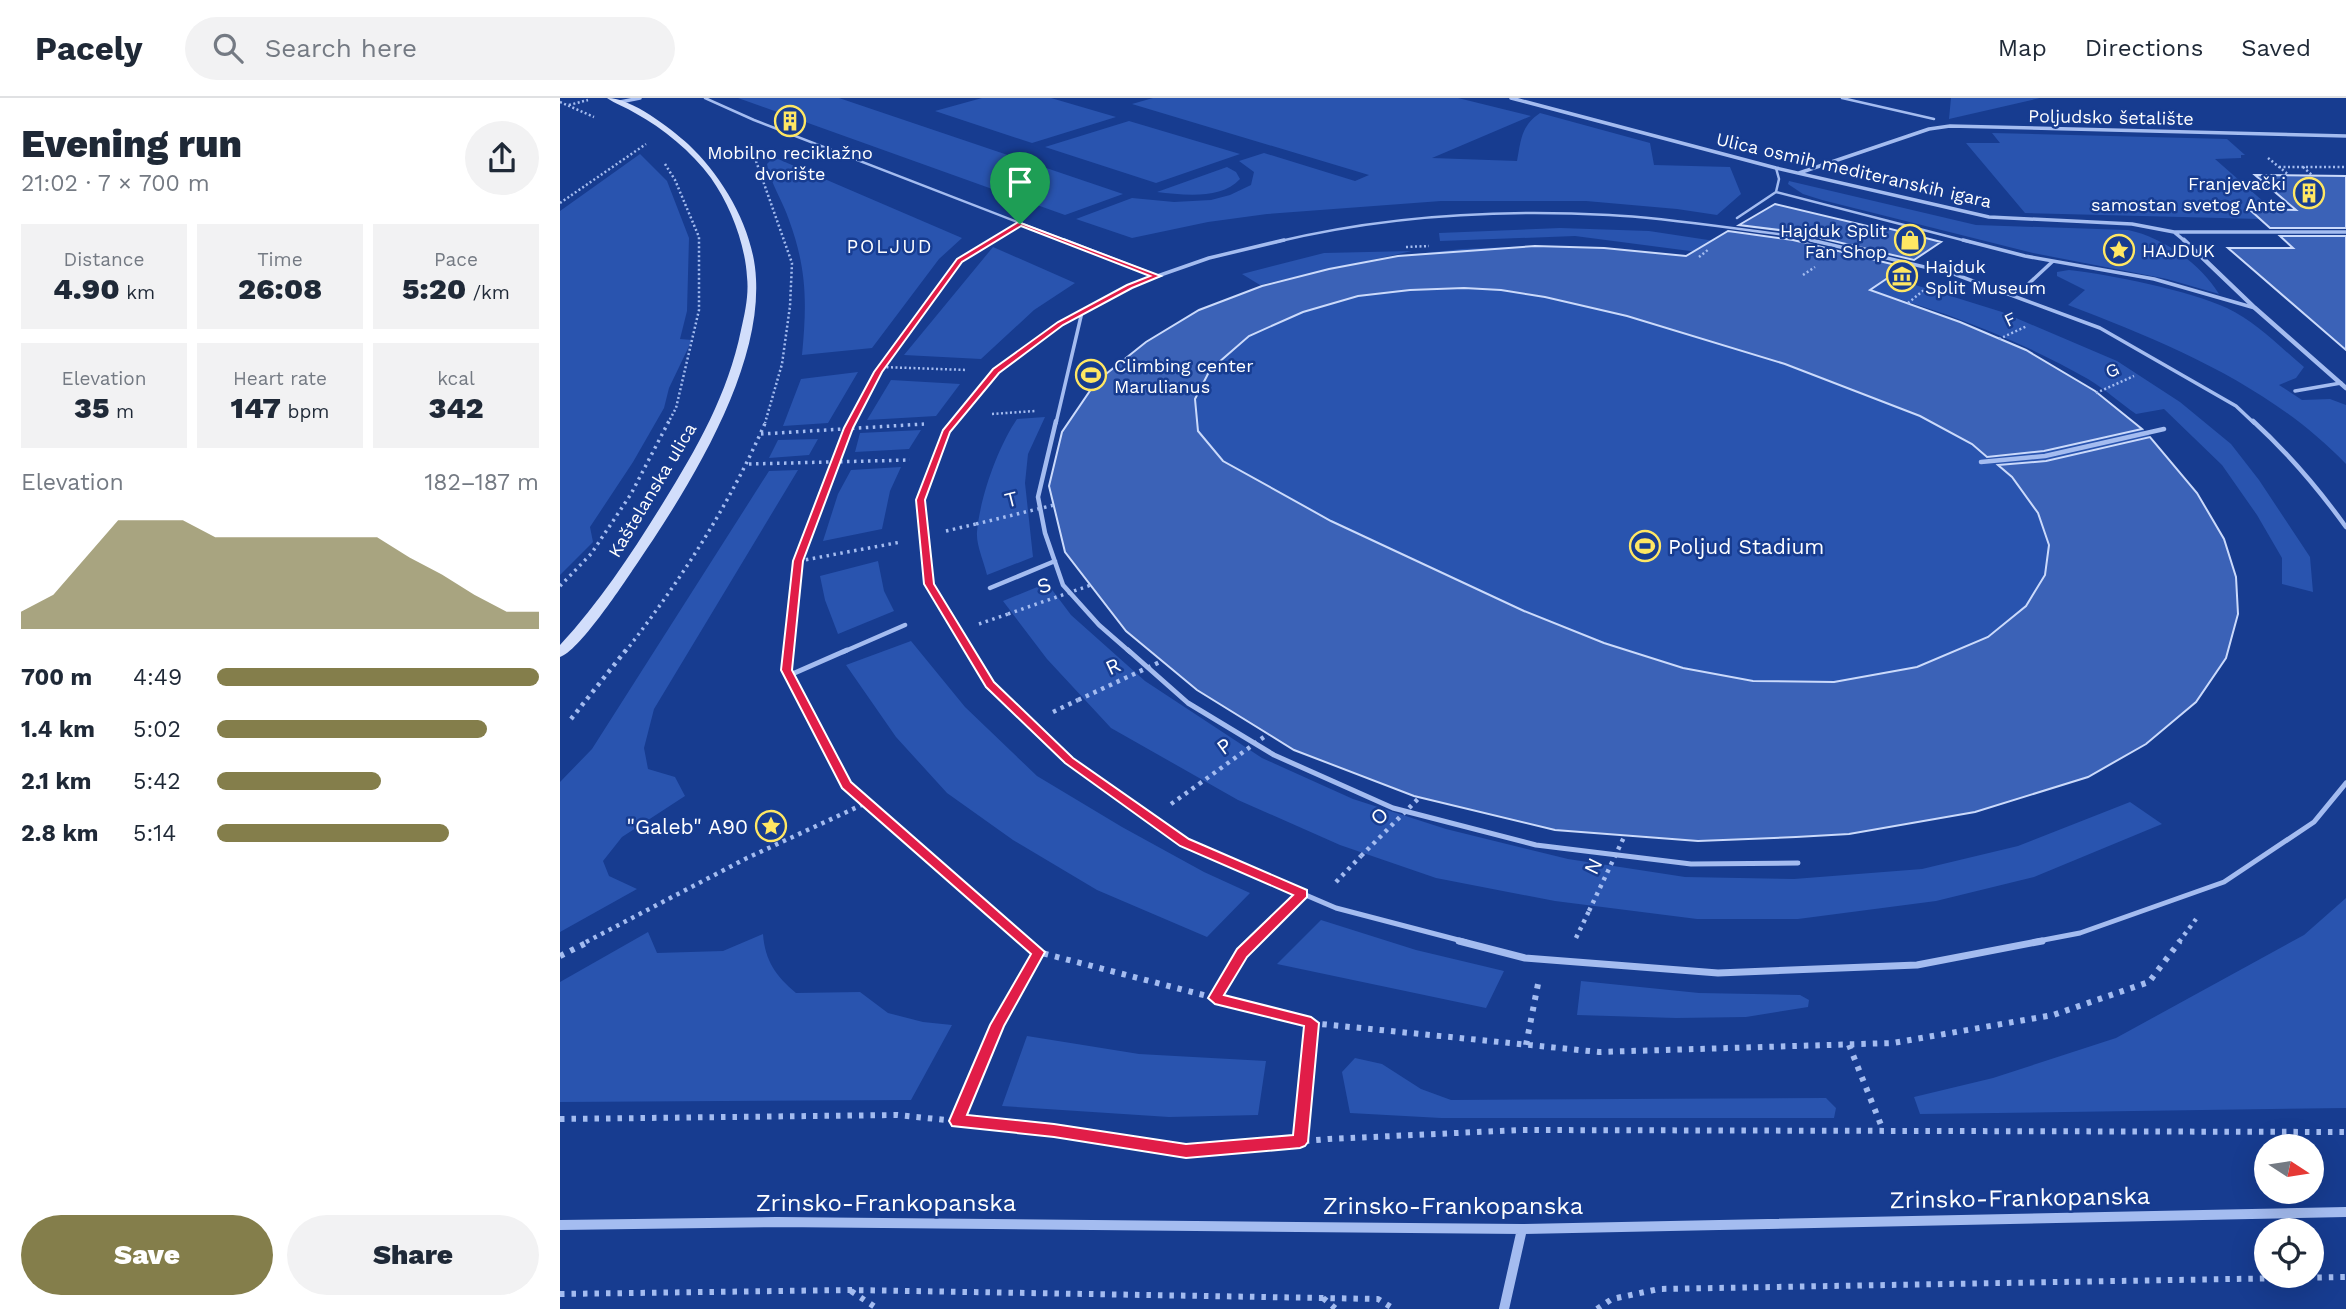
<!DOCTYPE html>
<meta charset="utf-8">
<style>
:root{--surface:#fff;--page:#f2f2f3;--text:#1f2937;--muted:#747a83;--line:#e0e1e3;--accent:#847e4b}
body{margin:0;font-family:"Work Sans",sans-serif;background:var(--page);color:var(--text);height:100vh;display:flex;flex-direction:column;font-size:26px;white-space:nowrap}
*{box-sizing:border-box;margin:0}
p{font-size:23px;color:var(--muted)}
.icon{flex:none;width:38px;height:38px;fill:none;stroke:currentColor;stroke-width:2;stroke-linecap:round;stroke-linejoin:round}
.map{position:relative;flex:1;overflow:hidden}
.panel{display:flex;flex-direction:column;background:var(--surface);width:560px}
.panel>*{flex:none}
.needle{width:46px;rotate:102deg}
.tools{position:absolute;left:1694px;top:1036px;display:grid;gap:14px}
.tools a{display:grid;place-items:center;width:70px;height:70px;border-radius:50%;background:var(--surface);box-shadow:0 7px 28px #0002;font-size:35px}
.pin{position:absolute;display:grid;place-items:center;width:60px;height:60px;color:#fff;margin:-72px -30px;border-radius:50% 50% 50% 0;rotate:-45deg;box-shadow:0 0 7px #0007}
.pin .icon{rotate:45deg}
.round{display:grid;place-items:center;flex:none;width:74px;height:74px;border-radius:37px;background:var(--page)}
.head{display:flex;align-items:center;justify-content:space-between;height:119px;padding:0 21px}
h1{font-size:38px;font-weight:800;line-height:52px}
.stats{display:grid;grid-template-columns:repeat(3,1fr);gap:10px;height:119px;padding:7px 21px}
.stats div{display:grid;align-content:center;border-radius:0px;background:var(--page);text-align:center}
.stats b{font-size:30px;font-weight:800}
.stats small{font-size:19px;font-weight:400}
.stats p{font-size:19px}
.chart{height:196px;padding:14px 21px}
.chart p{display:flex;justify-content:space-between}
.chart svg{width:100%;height:126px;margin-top:7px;fill:var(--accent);opacity:.7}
.primary-button{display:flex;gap:14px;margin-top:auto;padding:14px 21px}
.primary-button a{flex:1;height:80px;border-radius:42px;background:var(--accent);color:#fff;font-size:28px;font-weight:800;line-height:80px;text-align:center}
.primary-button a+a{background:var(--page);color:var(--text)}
ul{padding:0 21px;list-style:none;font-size:23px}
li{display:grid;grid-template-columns:112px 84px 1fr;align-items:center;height:52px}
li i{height:18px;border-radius:9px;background:var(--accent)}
header{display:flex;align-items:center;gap:42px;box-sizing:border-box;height:98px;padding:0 35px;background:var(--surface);border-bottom:2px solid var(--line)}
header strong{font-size:33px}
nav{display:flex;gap:38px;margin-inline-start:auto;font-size:24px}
.search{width:490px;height:63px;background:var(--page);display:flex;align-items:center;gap:18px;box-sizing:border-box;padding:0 24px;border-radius:38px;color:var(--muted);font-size:26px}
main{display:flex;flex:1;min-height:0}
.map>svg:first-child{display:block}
</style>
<header>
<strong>Pacely</strong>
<div class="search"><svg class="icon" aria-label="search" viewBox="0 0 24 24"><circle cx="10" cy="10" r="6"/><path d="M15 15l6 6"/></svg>Search here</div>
<nav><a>Map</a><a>Directions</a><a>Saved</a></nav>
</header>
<main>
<section class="panel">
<div class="head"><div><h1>Evening run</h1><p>21:02 · 7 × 700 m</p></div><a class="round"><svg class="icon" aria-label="share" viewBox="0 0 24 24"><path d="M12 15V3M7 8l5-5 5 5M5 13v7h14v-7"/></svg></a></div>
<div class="stats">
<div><p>Distance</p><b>4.90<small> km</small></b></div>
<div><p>Time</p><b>26:08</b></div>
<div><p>Pace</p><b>5:20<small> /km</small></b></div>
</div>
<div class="stats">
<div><p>Elevation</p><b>35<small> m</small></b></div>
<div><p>Heart rate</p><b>147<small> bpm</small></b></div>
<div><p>kcal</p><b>342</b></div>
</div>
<div class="chart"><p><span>Elevation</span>182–187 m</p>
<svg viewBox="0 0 160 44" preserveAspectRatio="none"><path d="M0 44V38L10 32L20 19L30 6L40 6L50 6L60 12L70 12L80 12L90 12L100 12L110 12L120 19L130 25L140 32L150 38L160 38V44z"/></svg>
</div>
<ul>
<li><b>700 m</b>4:49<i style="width:100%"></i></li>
<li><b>1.4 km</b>5:02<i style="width:84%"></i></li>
<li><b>2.1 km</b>5:42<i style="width:51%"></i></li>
<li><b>2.8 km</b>5:14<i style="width:72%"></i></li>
</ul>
<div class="primary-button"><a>Save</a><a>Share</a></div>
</section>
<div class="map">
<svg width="1786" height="1211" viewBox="0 0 1786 1211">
<rect width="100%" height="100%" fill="#173c90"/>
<path fill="#2954af" d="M178,0H279L563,96L505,117Z
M422,0H491L556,19L472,45L375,13Z
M593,0H898L971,18L872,60L957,63C961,42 961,28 980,15L1090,45L1094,67L1170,69L1181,96L1157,117L1117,111L1026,103H881L707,116L648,124L572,140L516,121L572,100L614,104L651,102L670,97L691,87L694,74L679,63L704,55L795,83L809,77L572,6Z
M1391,0H1480L1389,21Z
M569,23L680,56L596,85L485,49Z
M1432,35L1667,41L1685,57H1681V60L1655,61L1713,112L1690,111L1701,121L1465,115L1406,45H1440Z
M80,56L107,83L129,140L127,213L120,241L132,242L109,290L104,310L73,364L30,429L33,444L0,477V113Z
M218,61L402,140L379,161L312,250L242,257C247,205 247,171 229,122C223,103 210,85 207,66L211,62Z
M667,69L676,74L680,81C661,102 623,97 597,94Z
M1229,83L1416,127L1568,132C1602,139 1640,165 1659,196L1607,181L1473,155L1262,102L1243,96L1228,86Z
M1000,130L1089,133L1168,145L1281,168L1336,181L1442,214L1557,263L1620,304L1671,346L1699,382L1750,459L1753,494L1722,486V460L1697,417L1662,367L1604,311L1576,316C1560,305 1545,291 1528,281C1456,240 1375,209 1295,189L1400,224L1535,293L1586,334L1637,395L1664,441L1676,479L1678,516L1666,560L1636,604L1586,646L1528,679L1415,714L1289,736L1236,739L995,732L854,698L734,652L637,592L566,533L505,454L489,388L502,334L536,284L586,244L639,212L769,171L838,158L902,151L975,148L1044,150L1207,169L1153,156L1015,138L880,143L879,135Z
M433,149L515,185L474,212L421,261L344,257Z
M852,153L700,187L682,176L764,155Z
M1509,172C1552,177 1628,192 1667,210C1695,223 1720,249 1744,269L1736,280L1719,287L1742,302L1770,301L1786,307V366C1711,288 1608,245 1508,207L1525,192L1497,178V174Z
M298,274L268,325L223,328L241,281Z
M331,282L400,286L376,318L307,322Z
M485,319L468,356L465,385L473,459L427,477C424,464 416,447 417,434C420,399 438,349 457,321Z
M361,332L349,351L295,354L300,335Z
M258,341L249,357L209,360L218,342Z
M341,369L330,393L322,431L263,443L278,396L291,372Z
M238,372L94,611L84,650L88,671L115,679L125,698L62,739L43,763L49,778L77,791L0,834V684L32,651L209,373Z
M318,463L324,493L334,513L278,536L265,502L260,478Z
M487,485L511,517L585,583L702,660L793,701L886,731L1008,761L1125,779L1234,781L1362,771L1458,748L1570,704L1602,726L1474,779L1376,803L1238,821H1137L995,803L876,780L780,747L678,702L551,630L487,561L443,503Z
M351,543L405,609L477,678L562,729L644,774L690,795L647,839L537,792L453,742L387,695L336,639L286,567Z
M1786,800V1010L1360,1016L1354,999L1433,980L1556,940L1744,837Z
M761,822L856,852L944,873L926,910L717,866Z
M88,834L97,855L163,853L203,836C205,863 216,878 236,895L300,894L328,915L363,924L392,927L351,1002L0,1004V884Z
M1021,883L1139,895L1240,897L1249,902L1248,909L1186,919L1116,920L1017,917Z
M467,938L579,956L706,963L698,1017L609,1019L442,1008Z
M795,960L822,966L861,991L891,1002L1266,1000L1276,1010L1274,1020H881L790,1015L782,974Z"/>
<path fill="#3b62b7" stroke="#cbdafb" stroke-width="2" d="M1695,77L1786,78V130H1710L1689,111L1736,112Z
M1215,106L1324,132L1327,130L1381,144L1354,162L1235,134L1179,127Z
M1168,133L1233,142L1344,169L1310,192L1400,224L1466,252L1535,293L1582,331L1484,353L1427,359L1412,346L1360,318L1225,266L1067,218L985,199L941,192L904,190L850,192L798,198L743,214L689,238L650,272L635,301L638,333L663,363L771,423L964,513L1044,545L1123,570L1193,583L1274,584L1357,569L1428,539L1466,508L1485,477L1489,447L1478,415L1452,379L1438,367L1486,363L1590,339L1637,395L1664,441L1676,479L1678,516L1666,560L1636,604L1586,646L1528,679L1415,714L1289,736L1236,739L1138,743L995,732L854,698L734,652L637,592L566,533L505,454L489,388L502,334L536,284L586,244L639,212L702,188L769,171L838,158L975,148L1044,150L1126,158Z
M1720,138H1786V252L1668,150H1733Z"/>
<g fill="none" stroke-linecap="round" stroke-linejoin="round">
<path stroke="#a4bcf0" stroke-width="2.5" stroke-dasharray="2 2.5" stroke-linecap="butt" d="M0,4L34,19
M9,7L28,2
M190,46L232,165L230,208L222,266L205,325
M1708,60L1729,77
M105,66L115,82L139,139V212L116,310L108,325
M1719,69H1786
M1743,69L1753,78
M0,105L86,46
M846,149L869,148
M1139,159L1149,151
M1243,177L1255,169
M1348,205L1364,192
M1439,241L1467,228
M322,269L407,272
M1536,295L1574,278
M432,316L475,313
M292,325L318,274L400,163L436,140"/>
<path stroke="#a4bcf0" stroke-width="3.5" stroke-dasharray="2.5 4.5" stroke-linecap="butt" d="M201,336L364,326
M189,366L350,362
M386,433L416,426
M239,463L341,444
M0,488L31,456L71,396L109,323
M419,526L448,516
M229,551L238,463L293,323
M65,554C121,482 169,408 206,323"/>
<path stroke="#a4bcf0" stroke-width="4.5" stroke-dasharray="3.5 5" stroke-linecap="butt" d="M240,598L286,687L467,844
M493,614L518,602
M11,621L66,552
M611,706L639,686
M776,784L801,758
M1016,840L1029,813
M26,844L185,761L306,705
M693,844L724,813
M1619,844L1636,821"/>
<path stroke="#a4bcf0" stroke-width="6" stroke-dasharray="4.5 7" stroke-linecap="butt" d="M465,843L478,854L751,925L1039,954L1333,945L1493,917L1589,884L1620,843
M0,858L30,843
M655,900L682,855L694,843
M966,947L978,886
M1289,947L1323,1032
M0,1021L337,1017L494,1033L626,1053L769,1041L960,1032L1786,1034
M397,1023L438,927L478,854
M740,1043L751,925
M291,1193L318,1211
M0,1196L291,1192L763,1200L818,1201L834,1211
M763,1200L776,1211
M1037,1211L1052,1201L1099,1191L1786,1179"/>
<path stroke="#a4bcf0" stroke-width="2.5" d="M145,0L194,22L509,144
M1282,0L1374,21
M1216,70L1219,81L1216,94L1410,144
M1177,120L1216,94
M716,144C824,118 939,111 1049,117C1111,120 1173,131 1234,138L1258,144"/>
<path stroke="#a4bcf0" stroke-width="3.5" d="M504,142L597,178
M1251,142L1394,176L1540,230L1676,308L1694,325
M1403,142L1465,158L1594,181L1695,210
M1465,189L1492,164
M1735,293L1781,285
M394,325L436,273L501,226L569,188L649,160L724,142
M496,325L522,214"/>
<path stroke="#a4bcf0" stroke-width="4.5" d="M395,323L386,334L361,402L369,486L410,554
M496,323L478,399L485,435L503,487L539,527L570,554
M1693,323C1728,355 1758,390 1786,429
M1421,364L1485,358L1604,331
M430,490L495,463
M283,554L345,527"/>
<path stroke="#a4bcf0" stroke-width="5" d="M409,552L430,586L509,662L624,745L776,810L906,844
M568,552L628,605L714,657L833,710L976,747L1131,766L1238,765
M230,577L287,552
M1473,844L1520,835L1664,784L1754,724L1786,685"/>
<path stroke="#a4bcf0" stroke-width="7" d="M899,843L965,860L1158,875L1357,867L1482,843"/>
<path stroke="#a4bcf0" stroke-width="3.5" d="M951,0L1216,70L1429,119L1572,126L1614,134L1626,144
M60,4L80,0
M1239,75L1369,31L1390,28L1786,38
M1614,134H1786"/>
<path stroke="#a4bcf0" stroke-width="4.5" d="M1624,142L1695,210L1786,290"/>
<path stroke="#a4bcf0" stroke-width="10" d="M0,1127L216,1124L962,1131L1786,1114
M944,1211L962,1131"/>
<path fill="#d2defb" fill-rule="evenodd" d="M47,0C72,0 110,30 128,46C163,79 194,131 196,181C201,276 126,394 74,470C62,488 18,554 0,559V547C40,504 72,455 103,405C137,350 168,296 181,232C185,215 189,196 187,179C185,145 170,107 151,80C131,53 104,31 75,15C66,9 55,6 47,0Z"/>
<path stroke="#a4bcf0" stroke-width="3.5" stroke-dasharray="2.5 4.5" stroke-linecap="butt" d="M416,426L494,407
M448,516L531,487"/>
<path stroke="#a4bcf0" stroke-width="4.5" stroke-dasharray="3.5 5" stroke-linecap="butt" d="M518,602L602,563
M639,686L708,636
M801,758L859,700
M1029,813L1065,737"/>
</g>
<path fill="#e11d48" stroke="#fff" stroke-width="2" fill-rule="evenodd" d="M458,124L601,178L572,190L503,227L439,275L390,334L365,402L374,486L434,584L513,660L629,741L747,792V799L687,859L664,897L751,919L759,925L748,1044L745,1048L740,1050L626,1060L494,1039L392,1028L389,1023L430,927L471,856L282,690L221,572L233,463L284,330L314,274L397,161ZM461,128L590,178L567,187L498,224L433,271L383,332L356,402L364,486L426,589L505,665L620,748L733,797L677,851L648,900L655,906L744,928L733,1037L626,1046L494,1026L407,1017L444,928L485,854L291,684L232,572L243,463L293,330L322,274L402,164Z"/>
<defs>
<g id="building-ring" transform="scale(1.575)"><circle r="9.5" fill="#173c90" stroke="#ffe763" stroke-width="1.5"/><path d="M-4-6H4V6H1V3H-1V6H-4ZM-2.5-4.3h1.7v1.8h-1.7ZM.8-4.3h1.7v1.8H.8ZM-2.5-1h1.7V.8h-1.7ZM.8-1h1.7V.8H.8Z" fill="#ffe763"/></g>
<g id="shop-ring" transform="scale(1.575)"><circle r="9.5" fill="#173c90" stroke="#ffe763" stroke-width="1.5"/><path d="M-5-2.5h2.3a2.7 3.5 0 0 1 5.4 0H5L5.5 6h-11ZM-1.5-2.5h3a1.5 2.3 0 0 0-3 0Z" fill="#ffe763"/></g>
<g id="sight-ring" transform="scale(1.575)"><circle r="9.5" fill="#173c90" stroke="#ffe763" stroke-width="1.5"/><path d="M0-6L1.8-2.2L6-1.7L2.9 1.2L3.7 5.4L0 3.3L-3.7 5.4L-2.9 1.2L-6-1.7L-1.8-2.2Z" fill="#ffe763"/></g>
<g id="museum-ring" transform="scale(1.575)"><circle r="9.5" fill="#173c90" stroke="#ffe763" stroke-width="1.5"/><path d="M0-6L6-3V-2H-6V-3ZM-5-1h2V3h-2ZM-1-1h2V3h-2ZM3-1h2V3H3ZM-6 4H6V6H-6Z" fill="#ffe763"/></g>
<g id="stadium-ring" transform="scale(1.575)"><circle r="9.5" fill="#173c90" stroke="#ffe763" stroke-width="1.5"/><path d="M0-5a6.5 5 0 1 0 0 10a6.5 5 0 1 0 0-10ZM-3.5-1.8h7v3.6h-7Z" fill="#ffe763"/></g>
</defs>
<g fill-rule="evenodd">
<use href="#building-ring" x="230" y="23"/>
<use href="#building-ring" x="1749" y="95"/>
<use href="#shop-ring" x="1350" y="142"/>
<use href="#sight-ring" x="1559" y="152"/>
<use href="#museum-ring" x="1342" y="178"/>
<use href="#stadium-ring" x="531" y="277"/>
<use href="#stadium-ring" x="1085" y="448"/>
<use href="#sight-ring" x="211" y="728"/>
</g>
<g text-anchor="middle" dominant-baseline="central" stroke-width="5" stroke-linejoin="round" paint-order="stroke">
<g font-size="18" fill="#fff" stroke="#173c90">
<text transform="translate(1551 19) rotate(1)">Poljudsko šetalište</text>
<text transform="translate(1294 72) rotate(13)">Ulica osmih mediteranskih igara</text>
<text transform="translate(1450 221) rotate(-25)">F</text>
<text transform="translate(1552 272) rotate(-24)">G</text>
<text transform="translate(92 392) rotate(-59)">Kaštelanska ulica</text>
</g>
<g font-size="18" fill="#fff" stroke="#173c90" text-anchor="start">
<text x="230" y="54" text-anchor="middle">Mobilno reciklažno<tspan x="230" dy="21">dvorište</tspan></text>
<text x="1726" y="85" text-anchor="end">Franjevački<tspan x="1726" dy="21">samostan svetog Ante</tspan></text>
<text x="1327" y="132" text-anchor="end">Hajduk Split<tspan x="1327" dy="21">Fan Shop</tspan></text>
<text x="1582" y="152">HAJDUK</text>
<text x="1365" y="168">Hajduk<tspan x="1365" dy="21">Split Museum</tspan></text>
<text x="554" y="267">Climbing center<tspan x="554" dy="21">Marulianus</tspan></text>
</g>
<g font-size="19" letter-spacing="2" fill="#fff" stroke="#173c90">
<text x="330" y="148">POLJUD</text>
</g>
<g font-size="21" fill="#fff" stroke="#173c90">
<text transform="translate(451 401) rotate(-14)">T</text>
<text transform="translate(484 487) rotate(-19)">S</text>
<text transform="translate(553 568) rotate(-25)">R</text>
<text transform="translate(664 648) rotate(-36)">P</text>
<text transform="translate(819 718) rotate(-45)">O</text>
<text transform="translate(1033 768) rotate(-64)">N</text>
</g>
<g font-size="21" fill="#fff" stroke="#173c90" text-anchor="start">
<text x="1108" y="448">Poljud Stadium</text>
<text x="188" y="728" text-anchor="end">"Galeb" A90</text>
</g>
<g font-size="24" fill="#fff" stroke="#173c90">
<text transform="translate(1460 1100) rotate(-1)">Zrinsko-Frankopanska</text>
<text x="326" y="1105">Zrinsko-Frankopanska</text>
<text x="893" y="1108">Zrinsko-Frankopanska</text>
</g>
</g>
</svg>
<div class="tools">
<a><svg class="needle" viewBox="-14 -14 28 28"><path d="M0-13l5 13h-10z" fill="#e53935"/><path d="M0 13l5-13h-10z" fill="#747a83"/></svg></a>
<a><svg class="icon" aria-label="locate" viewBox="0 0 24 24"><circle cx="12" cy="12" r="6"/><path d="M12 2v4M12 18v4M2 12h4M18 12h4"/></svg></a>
</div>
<div class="pin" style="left:460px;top:126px;background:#1e9e55"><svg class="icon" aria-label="arrive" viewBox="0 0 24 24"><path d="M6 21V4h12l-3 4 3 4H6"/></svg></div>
</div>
</main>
